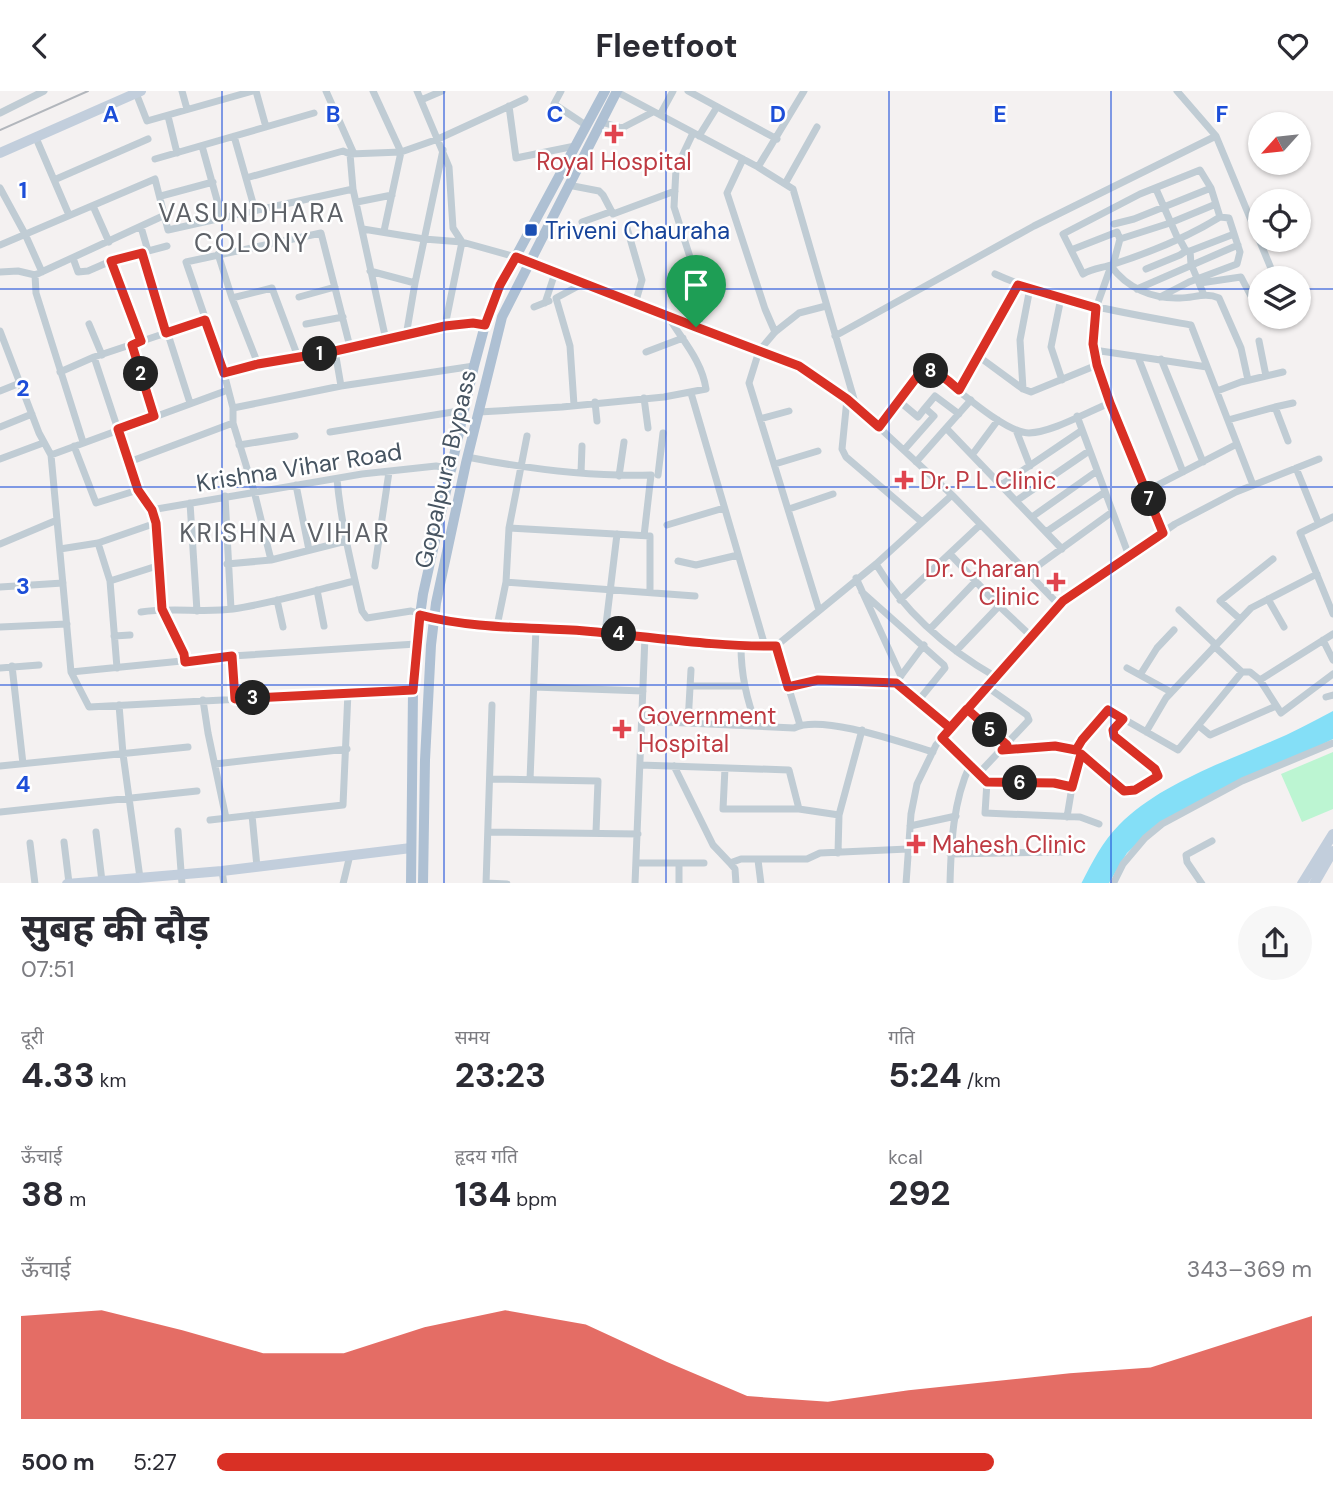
<!DOCTYPE html>
<html lang="hi">
<meta charset="utf-8">
<style>
:root{--surface:#fff;--page:#f7f7f7;--text:#2b2b33;--muted:#7c7c81;--accent:#d93025}
body{margin:0;font-family:"DM Sans","Noto Sans Devanagari",sans-serif;background:var(--page);color:var(--text);height:100vh;display:flex;flex-direction:column;font-size:26px;white-space:nowrap}
*{box-sizing:border-box;margin:0}
p{font-size:23px;color:var(--muted)}
.icon{flex:none;width:38px;height:38px;fill:none;stroke:currentColor;stroke-width:2;stroke-linecap:round;stroke-linejoin:round}
.map{position:relative;height:792px;overflow:hidden}
.drawer{display:flex;flex-direction:column;background:var(--surface);flex:1}
.drawer>*{flex:none}
.needle{width:46px;rotate:243deg}
.fabs{position:absolute;left:1248px;top:21px;display:grid;gap:14px}
.fabs a{display:grid;place-items:center;width:63px;height:63px;border-radius:50%;background:var(--surface);box-shadow:0 2px 5px #0004;font-size:35px}
.pin{position:absolute;display:grid;place-items:center;width:60px;height:60px;color:#fff;margin:-72px -30px;border-radius:50% 50% 50% 0;rotate:-45deg;box-shadow:0 0 7px #0007}
.pin .icon{rotate:45deg}
.km{position:absolute;width:35px;height:35px;margin:-18px;border-radius:50%;background:#222;color:#fff;font-size:19px;line-height:35px;text-align:center}
.round{display:grid;place-items:center;flex:none;width:74px;height:74px;border-radius:37px;background:var(--page)}
.summary{display:flex;align-items:center;justify-content:space-between;height:119px;padding:0 21px}
h1{font-size:38px;font-weight:700;line-height:52px}
.stats{display:grid;grid-template-columns:repeat(3,1fr);gap:10px;height:119px;padding:7px 21px}
.stats div{display:grid;align-content:center}
.stats b{font-size:35px;font-weight:700}
.stats small{font-size:19px;font-weight:400}
.stats p{font-size:19px}
.chart{height:196px;padding:14px 21px}
.chart p{display:flex;justify-content:space-between}
.chart svg{width:100%;height:126px;margin-top:7px;fill:var(--accent);opacity:.7}
ul{padding:0 21px;list-style:none;font-size:23px}
li{display:grid;grid-template-columns:112px 84px 1fr;align-items:center;height:52px}
li i{height:18px;border-radius:9px;background:var(--accent)}
header{display:flex;justify-content:space-between;align-items:center;height:91px;padding:0 21px;background:var(--surface);font-size:32px;font-weight:700}
.map>svg:first-child{display:block}
</style>
<header><svg class="icon" aria-label="back" viewBox="0 0 24 24"><path d="M15 5l-7 7 7 7"/></svg>Fleetfoot<svg class="icon" aria-label="heart" viewBox="0 0 24 24"><path d="M12 20l-8-8c-3-5 5-10 8-4 3-6 11-1 8 4z"/></svg></header>
<div class="map">
<svg width="1333" height="793" viewBox="0 0 1333 793">
<rect width="100%" height="100%" fill="#f4f1f1"/>
<path fill="#bcf5d2" d="M1333,661V718L1302,731L1281,683Z"/>
<path fill="#84dff7" d="M1333,620V648L1294,668L1230,696L1152,739L1127,762L1109,792L1081,793C1092,772 1102,751 1119,734C1157,695 1221,672 1270,651C1292,642 1312,631 1333,620Z"/>
<g fill="none" stroke-linecap="round" stroke-linejoin="round">
<path stroke="#c0ccd4" stroke-width="7" d="M182,0L187,18
M256,0L266,36
M326,0L354,63
M373,0L401,61L384,140
M417,0L449,76L453,137L462,151L516,166L799,275L847,308L883,340L952,404L1059,514
M561,0L554,13L587,35
M688,0L777,48
M1177,0L1216,45
M617,1L758,76L793,98L856,315
M136,2L147,30L253,0
M421,9L442,0
M509,15L516,67L575,55
M0,22L44,0
M660,24L673,0
M168,25L177,62
M601,31L622,37L653,21
M693,42L676,78L674,116L705,213L697,236
M234,45L255,119
M699,45L717,16
M36,47L69,124
M202,55L222,127
M350,63L353,98L386,249
M155,68L314,22
M743,68L727,102L765,218L775,241
M758,76L804,0
M1200,79L1211,97L1220,126C1188,146 1151,161 1114,173C1103,177 1093,177 1083,183L1063,143L1140,103Z
M246,87L343,60L350,63L401,61L438,48L525,8
M54,89L148,48
M785,93L817,36
M568,94L599,100L603,104L613,123L675,100
M0,97L25,143L42,181
M1156,98L1178,148
M161,105L213,91
M357,111L392,104
M93,115L109,151
M582,131L610,121
M1114,133L1134,128L1211,97
M141,136L148,160
M627,137L642,189L635,213
M363,138L424,148L462,151L445,235
M1179,147L1186,160H1190L1191,173L1204,204
M1120,148L1170,132L1216,113
M0,154L155,88L168,139L353,98
M1071,159L1117,141L1120,148L1113,174
M1190,160L1234,143
M142,162L190,312
M218,163L232,207L258,273
M73,167L78,181L88,180L111,170L167,155
M111,170L141,250
M1146,178L1180,164L1186,160
M370,180L415,192
M0,181L18,180L35,184L165,124
M995,183C1057,211 1124,222 1191,234L1253,394
M35,184L36,202L83,351
M1200,192L1241,186L1253,209
M1137,198L1238,154
M299,206L335,196
M1160,206L1189,191L1237,173L1240,161L1229,127L1220,126
M232,207L272,197L298,266
M1061,207L1051,256L1062,289
M545,212L555,182
M534,216L549,210
M89,233L102,264
M306,233L343,226
M0,240L39,342L51,364L71,581L89,616L413,599
M406,245L415,192L443,59
M835,245L1034,135L1216,45L1275,187
M1259,250L1266,285
M132,254L154,325
M1094,259L1207,276
M335,260L341,295
M646,261L683,247
M978,265L1023,298L1031,301L1097,274
M94,266L138,399L151,419L156,432L162,518L184,563L185,571
M1138,266L1183,381
M1161,268L1203,371
M60,281L94,266L205,229
M224,282L258,273L335,260L445,235L473,232L485,234
M1023,298L1020,249L1030,197
M959,299L1018,194
M0,300L20,292
M1217,300L1241,291L1283,281
M691,302L765,555
M644,307L648,337
M847,308L842,358L846,366L922,431
M899,310L918,326L925,317L934,325L904,359
M595,311L597,330
M574,314L570,255L556,207L582,193
M1275,316L1293,312
M233,317L341,295L474,275
M925,317L935,305L959,323
M479,321L562,316L664,306L706,298C702,270 683,250 669,227
M1077,325L1129,465
M760,328L789,320
M1228,329L1275,316L1288,350
M0,336L32,323
M879,336L919,283L927,279L935,281C955,296 1005,342 1029,342C1053,341 1087,321 1110,312
M946,337L971,309
M1016,339L1030,375
M330,341L465,319
M239,354L295,345
M74,355L96,412L138,399
M51,364L228,299
M972,364L998,329
M467,366C528,378 589,386 651,384L644,445
M0,368L43,352
M129,371L233,332
M916,371L946,337L1062,458
M775,373L818,360
M1296,377L1318,431
M581,382L582,355
M658,384L663,342
M619,385L624,351
M337,388C341,433 352,476 362,520L367,527L411,520L446,530L497,535L645,545L741,555H776L876,473L952,404
M296,394L309,459
M1001,394L1081,340
M1146,400L1237,353
M225,405L231,518
M1016,410L1089,360
M190,412L197,520
M789,418L833,403
M151,419L362,383L436,375L453,378
M1032,426L1097,380
M1333,426L1300,442L1333,523
M667,434L724,417
M509,437L527,345
M1046,441L1105,401
M1163,441L1110,312L1093,253L1096,217L1111,175C1127,197 1152,208 1180,207C1194,207 1205,201 1219,207L1241,257L1248,289
M98,452L110,490L117,577
M0,453L57,429
M60,458L98,452L156,432
M950,463L999,515L1031,545
M271,469L254,400L233,332V317L224,282L186,171L321,142L350,256
M678,470L696,474L738,464
M227,473L271,469L346,450
M876,473C905,522 947,558 996,586
M375,475L389,381
M1028,482L1112,421
M856,487L901,585
M110,490L160,474
M506,491L695,505
M0,496L63,492
M317,499L324,535
M862,501L944,574L945,577L918,610
M1268,508L1284,536
M277,509L283,536
M900,509L980,434
M819,519L749,292L759,260L775,241L799,222L826,215
M1179,519L1215,553
M141,521C171,516 202,522 233,518C274,512 315,499 355,490
M1240,528L1220,510L1273,468
M497,535L506,491L509,437L650,445V501
M0,536L67,533
M930,538L976,490
M605,542L617,443
M114,545L130,544
M1323,549L1333,569
M741,555C741,584 746,608 757,635
M776,555L800,634
M1214,555L1242,581H1250L1260,589L1333,543
M956,560L999,515
M232,565L235,608
M12,575L23,673
M0,577L39,574
M1127,577L1171,601
M71,581L232,565L416,553
M1140,584L1157,557L1174,539
M900,586L924,554
M1260,589L1281,622L1333,583
M690,595H744
M534,596L643,600
M788,596L818,589L896,592L950,637
M1326,606L1333,604
M203,609L208,642L226,727
M119,614L123,663L140,787
M967,618L1007,654
M642,630L794,637C822,623 903,652 933,661
M688,632L691,579
M1199,635L1210,644L1276,615
M1146,641L1166,607L1251,517L1317,483
M942,647L970,674C953,710 951,753 950,793
M1002,659L1055,655L1076,659L1081,649L1108,619L1178,659L1242,581
M1076,659L1124,700C1135,701 1154,692 1158,682L1155,678L1114,645L1113,639L1123,627
M215,673L347,658
M640,674L789,679L799,718
M0,675L188,656
M674,675L713,754L730,772L741,768H807L820,762L908,758
M725,677L723,718H799L839,724
M976,680L987,691L1054,693L1072,696
M979,682L1029,629L1027,624L987,596
M490,688L598,690L596,741
M530,689L536,537
M987,691L985,722L1080,726L1099,733
M0,721L197,700
M252,724L257,776
M1067,726L1072,696L1081,663
M210,729L343,714L348,601
M910,735L956,725
M178,740L182,793
M96,741L102,790
M489,741L638,743
M64,751L69,792
M30,752L35,793
M838,762L839,724L862,639
M950,763L1063,761
M758,769L761,793
M636,772H704
M730,772L735,778L736,793
M222,780L224,793
M486,792L507,793
M343,793L350,764
M486,793L492,614
M635,793L645,545
M679,793V773
M906,793L911,723L917,693L936,654L1063,510L1175,433L1236,401L1319,368
M1113,793L1123,773L1145,747L1162,733L1242,690L1333,652
M1202,793L1187,771L1186,764L1212,750"/>
<path stroke="#c2cedc" stroke-width="10" d="M0,62L141,0
M67,793L222,780L411,757
M1302,793L1333,743
M1314,793L1333,760"/>
<path stroke="#aec0d3" stroke-width="10" d="M411,793L413,599L416,553L423,503L474,275L485,234L500,195L605,0
M423,793L425,669L431,554L436,512L466,372L502,226L617,0"/>
<path stroke="#b2b6bc" stroke-width="2" d="M0,39L88,0"/>
</g>
<g fill="none" stroke-linecap="round" stroke-linejoin="round">
<g stroke="#fff" stroke-width="14">
<path id="route" d="M696,236L516,166L500,194L485,234L473,232L445,235L335,260L258,273L224,282L205,229L166,242L142,162L111,170L141,250L132,254L154,325L118,338L138,399L152,419L156,432L162,518L184,563L185,571L232,565L235,608L413,599L420,524C473,538 530,536 585,540C648,545 712,556 776,555L788,596L818,589L896,592L950,637L967,618L1007,654L1002,659L1055,655L1076,659L1082,649L1108,619L1123,628L1113,639L1114,645L1155,678L1158,685L1135,699L1124,700L1081,663L1072,696L1054,692L987,691L942,647L1063,510L1163,442L1110,312L1097,274L1093,253L1096,217L1018,194L959,299C947,289 935,275 919,283L879,336L847,308L799,275L696,236"/>
</g>
<use href="#route" stroke="#d93025" stroke-width="9"/>
</g>
<path fill="none" stroke="#1d4ed8" stroke-width="2" stroke-opacity="0.55" d="M222,0V793M444,0V793M666,0V793M889,0V793M1111,0V793M0,198H1260M1298,198H1333M0,396H1333M0,594H1333"/>
<g fill="#e0444e" stroke="#fff" stroke-width="2.5">
<path d="M610.5 32.5h7v7h7v7h-7v7h-7v-7h-7v-7h7z"/>
<path d="M900.5 378.5h7v7h7v7h-7v7h-7v-7h-7v-7h7z"/>
<path d="M1052.5 480.5h7v7h7v7h-7v7h-7v-7h-7v-7h7z"/>
<path d="M618.5 627.5h7v7h7v7h-7v7h-7v-7h-7v-7h7z"/>
<path d="M912.5 742.5h7v7h7v7h-7v7h-7v-7h-7v-7h7z"/>
</g>
<rect fill="#1a4fb4" stroke="#fff" stroke-width="2.5" x="524" y="132" width="14" height="14" rx="3.5"/>
<g text-anchor="middle" dominant-baseline="central" stroke-width="5" stroke-linejoin="round" paint-order="stroke">
<g font-size="24" fill="#be3a42" stroke="#fff" text-anchor="start">
<text x="614" y="70" text-anchor="middle">Royal Hospital</text>
<text x="920" y="389">Dr. P L Clinic</text>
<text x="1040" y="477" text-anchor="end">Dr. Charan<tspan x="1040" dy="28">Clinic</tspan></text>
<text x="638" y="624">Government<tspan x="638" dy="28">Hospital</tspan></text>
<text x="932" y="753">Mahesh Clinic</text>
</g>
<g font-size="24" fill="#164399" stroke="#fff" text-anchor="start">
<text x="545" y="139">Triveni Chauraha</text>
</g>
<g font-size="24" fill="#465461" stroke="#fff">
<text transform="translate(299 376) rotate(-9)">Krishna Vihar Road</text>
<text transform="translate(445 378) rotate(-77)">Gopalpura Bypass</text>
</g>
<g font-size="26" letter-spacing="2" fill="#5d6167" stroke="#fff">
<text x="252" y="122">VASUNDHARA<tspan x="252" dy="30">COLONY</tspan></text>
<text x="285" y="442">KRISHNA VIHAR</text>
</g>
</g>
<g font-size="23" text-anchor="middle" font-weight="bold" fill="#1d4ed8" stroke="#fff" stroke-width="5" stroke-linejoin="round" paint-order="stroke">
<text x="111" y="31">A</text>
<text x="333" y="31">B</text>
<text x="555" y="31">C</text>
<text x="778" y="31">D</text>
<text x="1000" y="31">E</text>
<text x="1222" y="31">F</text>
<text x="23" y="107">1</text>
<text x="23" y="305">2</text>
<text x="23" y="503">3</text>
<text x="23" y="701">4</text>
</g>
</svg>
<div class="fabs">
<a><svg class="needle" viewBox="-14 -14 28 28"><path d="M0-13l5 13h-10z" fill="#e53935"/><path d="M0 13l5-13h-10z" fill="#7c7c81"/></svg></a>
<a><svg class="icon" aria-label="locate" viewBox="0 0 24 24"><circle cx="12" cy="12" r="6"/><path d="M12 2v4M12 18v4M2 12h4M18 12h4"/></svg></a>
<a><svg class="icon" aria-label="layers" viewBox="0 0 24 24"><path d="M12 4l9 5-9 5-9-5zM3 14l9 5 9-5"/></svg></a>
</div>
<div class="pin" style="left:696px;top:236px;background:#1e9e55"><svg class="icon" aria-label="arrive" viewBox="0 0 24 24"><path d="M6 21V4h12l-3 4 3 4H6"/></svg></div>
<b class="km" style="left:320px;top:263px">1</b>
<b class="km" style="left:141px;top:283px">2</b>
<b class="km" style="left:253px;top:607px">3</b>
<b class="km" style="left:619px;top:543px">4</b>
<b class="km" style="left:990px;top:639px">5</b>
<b class="km" style="left:1020px;top:692px">6</b>
<b class="km" style="left:1149px;top:408px">7</b>
<b class="km" style="left:931px;top:280px">8</b>
</div>
<section class="drawer">
<div class="summary"><div><h1>सुबह की दौड़</h1><p>07:51</p></div><a class="round"><svg class="icon" aria-label="share" viewBox="0 0 24 24"><path d="M12 15V3M7 8l5-5 5 5M5 13v7h14v-7"/></svg></a></div>
<div class="stats">
<div><p>दूरी</p><b>4.33<small> km</small></b></div>
<div><p>समय</p><b>23:23</b></div>
<div><p>गति</p><b>5:24<small> /km</small></b></div>
</div>
<div class="stats">
<div><p>ऊँचाई</p><b>38<small> m</small></b></div>
<div><p>हृदय गति</p><b>134<small> bpm</small></b></div>
<div><p>kcal</p><b>292</b></div>
</div>
<div class="chart"><p><span>ऊँचाई</span>343–369 m</p>
<svg viewBox="0 0 160 44" preserveAspectRatio="none"><path d="M0 44V8L10 6L20 13L30 21L40 21L50 12L60 6L70 11L80 24L90 36L100 38L110 34L120 31L130 28L140 26L150 17L160 8V44z"/></svg>
</div>
<ul>
<li><b>500 m</b>5:27<i style="width:71%"></i></li>
</ul>
</section>
